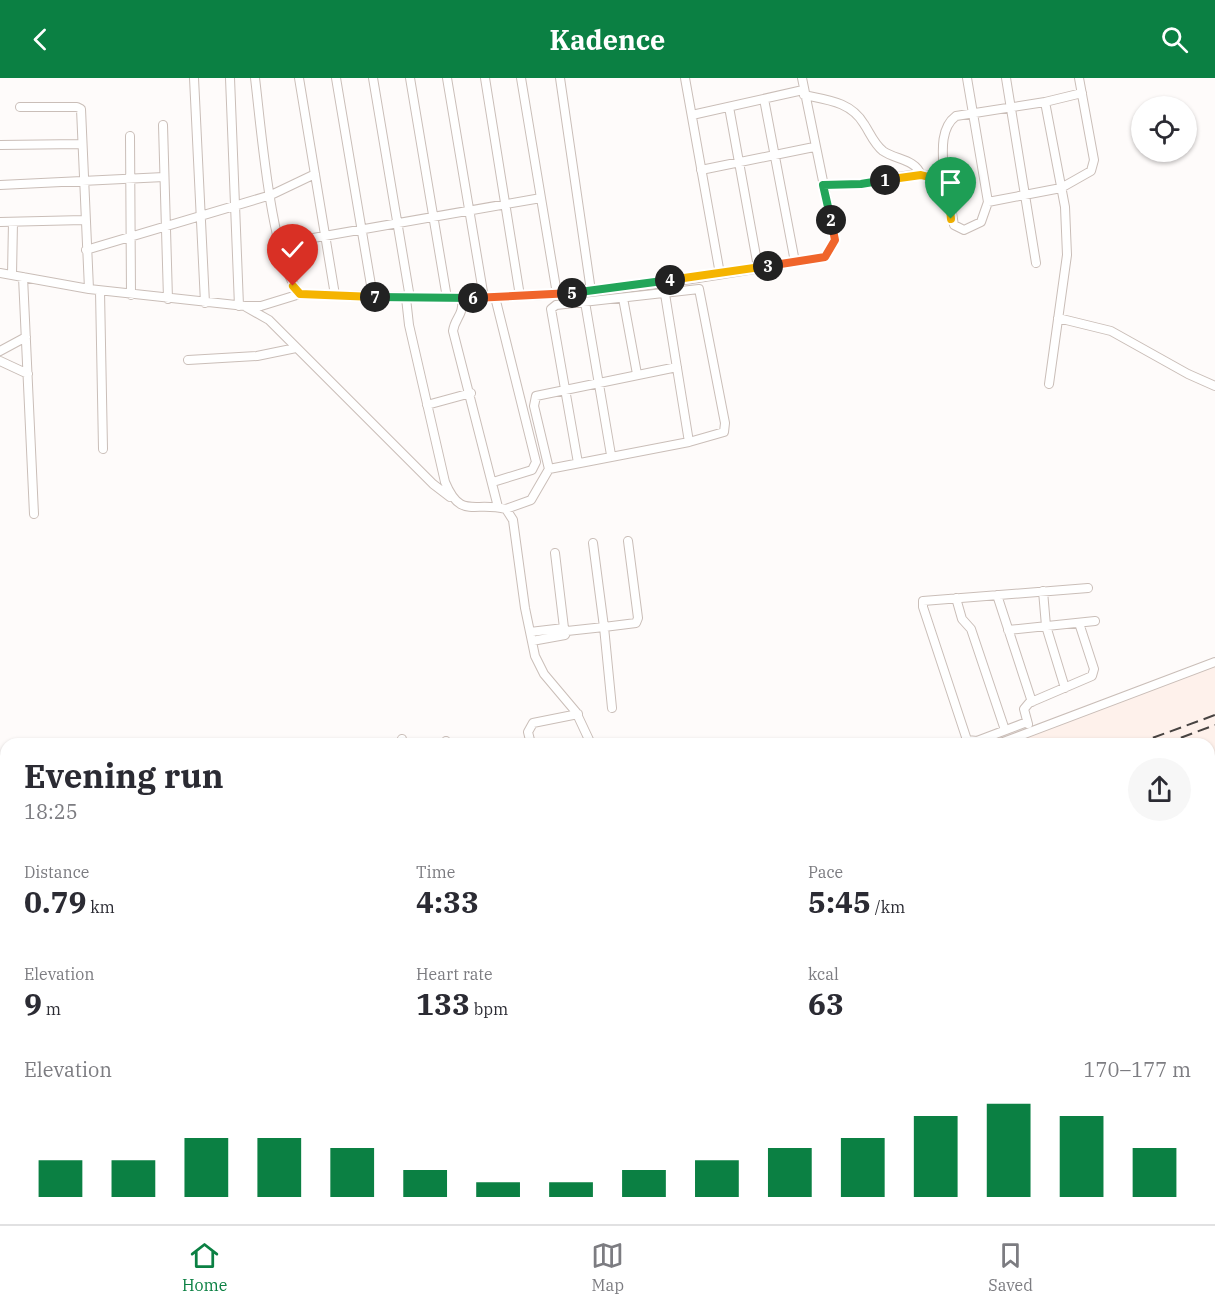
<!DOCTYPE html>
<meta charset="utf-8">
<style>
:root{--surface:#fff;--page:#f7f7f7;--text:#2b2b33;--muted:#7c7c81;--line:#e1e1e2;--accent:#0b8043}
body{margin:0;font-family:"IBM Plex Serif",serif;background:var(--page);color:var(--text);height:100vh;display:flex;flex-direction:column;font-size:22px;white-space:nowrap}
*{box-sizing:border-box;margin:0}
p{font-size:20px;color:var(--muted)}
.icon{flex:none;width:33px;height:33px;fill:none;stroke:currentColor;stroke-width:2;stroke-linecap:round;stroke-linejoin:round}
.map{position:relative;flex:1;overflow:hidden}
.side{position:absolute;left:0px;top:660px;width:1215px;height:486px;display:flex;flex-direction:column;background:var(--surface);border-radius:18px 18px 0 0;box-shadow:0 2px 4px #0004}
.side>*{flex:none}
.controls{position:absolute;left:1131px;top:18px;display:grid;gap:12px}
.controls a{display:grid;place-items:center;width:66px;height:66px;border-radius:50%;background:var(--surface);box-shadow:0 2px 4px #0004;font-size:30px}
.pin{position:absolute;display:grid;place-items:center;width:51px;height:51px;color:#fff;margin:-62px -26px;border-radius:50% 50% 50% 0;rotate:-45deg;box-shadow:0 0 6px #0007}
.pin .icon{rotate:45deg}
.km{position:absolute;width:30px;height:30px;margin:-15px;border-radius:50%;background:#222;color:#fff;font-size:16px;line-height:30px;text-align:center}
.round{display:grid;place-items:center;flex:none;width:63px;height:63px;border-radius:32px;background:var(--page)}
.overview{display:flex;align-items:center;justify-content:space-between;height:102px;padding:0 24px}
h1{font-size:33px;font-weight:800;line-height:45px}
.stats{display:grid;grid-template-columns:repeat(3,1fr);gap:9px;height:102px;padding:6px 24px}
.stats div{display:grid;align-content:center}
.stats b{font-size:30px;font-weight:800}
.stats small{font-size:16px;font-weight:400}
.stats p{font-size:16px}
.chart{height:168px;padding:12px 24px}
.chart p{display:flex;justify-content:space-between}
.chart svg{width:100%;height:108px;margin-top:6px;stroke:var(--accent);stroke-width:6}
header{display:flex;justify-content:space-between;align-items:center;height:78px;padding:0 24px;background:var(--accent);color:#fff;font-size:27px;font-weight:800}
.tabs{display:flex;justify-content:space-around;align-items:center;height:84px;border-top:2px solid var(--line);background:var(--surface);font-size:16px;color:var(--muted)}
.tabs a{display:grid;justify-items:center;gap:3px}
.tabs .selected{color:var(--accent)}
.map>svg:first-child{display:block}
</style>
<header><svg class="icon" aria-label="back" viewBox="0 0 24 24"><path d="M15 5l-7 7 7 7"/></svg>Kadence<svg class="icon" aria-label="search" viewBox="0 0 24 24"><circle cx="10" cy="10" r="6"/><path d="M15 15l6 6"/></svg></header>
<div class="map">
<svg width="1215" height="1146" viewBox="0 0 1215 1146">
<rect width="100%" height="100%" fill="#fefbfa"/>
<path fill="#fef1eb" d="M1215,582V746L1209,748V666H984Z
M24,1140H570V1146H8Z
M584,1140H892L893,1146H584Z"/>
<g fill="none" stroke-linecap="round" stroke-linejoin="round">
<g stroke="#cabeb8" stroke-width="10">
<path id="minor" d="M194,0L205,225
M230,0L239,228
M255,0C261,48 271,183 300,216C387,218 472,222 559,216C648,210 737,194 825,179L835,162L802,0
M299,0L335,217
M336,0L373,219
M373,0L410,220
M410,0L447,220
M447,0L484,220
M485,0L520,218
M521,0L557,216
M560,0L591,213
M685,0L720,196
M967,0L988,124L1061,110L1091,93L1094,82L1079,0
M1006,0L1036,185
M804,17C828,22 851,24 864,46C870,55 874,66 883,73C896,82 915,81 921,97
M764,21L795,184
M1045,24L1082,15
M20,29H77L81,31L89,211
M729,29L758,189
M692,37L803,12
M163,47L168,221
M130,58L131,217
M0,67L81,66
M701,92L814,69
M944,103C944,83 937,52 956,38L1045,24L1065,129L1067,177L1049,306
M0,107L164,99
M823,107C835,107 848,107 861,106C885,104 928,85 947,107L954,147L964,152L981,144L988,124
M0,144L84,142
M279,166L541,120
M86,172L271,117L315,96
M0,195L89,211L245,228H261L300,216
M12,197L13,144
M23,199L34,436
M100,213L103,371
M665,216L689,364
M406,220L409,247L445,404C461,442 473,423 506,431L513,442L525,530L535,578L544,596L576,634L591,666
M462,220C464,238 455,239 453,253L498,429
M623,220L637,296
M585,224L611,377
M246,229L269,242L433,406L450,419
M1058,240L1111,253L1188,296L1215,308
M0,273L26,259
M188,282L257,278L296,270
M0,283L28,296
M427,327L471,315
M549,391L534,328L536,318L677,289
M493,404L532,392L536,384L495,219
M506,431L531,422L549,391L689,364L724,354L725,345L699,211L556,227L551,231L578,385
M555,475L564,550
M1043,513L1046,548L1065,610
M997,517L1032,624
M956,520L962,541L971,551L1005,652
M1008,552L1095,543
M567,553L604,549L593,465
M530,554L564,550L567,553L565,557L532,563
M612,630L604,549L636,545L638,540L628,463
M1027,644L977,663L967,662L923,529V523L1088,510
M1028,646L1024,631L1029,625L1092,598L1094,591L1079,545
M402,661L403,666
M446,663V666
M159,666H167
M531,666L528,654L533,645L578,636
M998,666L1215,584
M0,796L6,805
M0,909L6,906
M1209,909L1215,893
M0,948L6,963
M1209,958L1215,960
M0,986L6,983
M0,1031L6,1030
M1209,1093L1215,1092
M54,1140L55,1146
M203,1140L204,1146
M575,1140L576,1146
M1117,1140V1146"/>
</g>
<g stroke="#cabeb8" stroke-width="12">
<path id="tertiary" d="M1209,888L1215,891
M904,1140L905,1146"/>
</g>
<g stroke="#cabeb8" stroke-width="14">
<path id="secondary" d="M1209,754L1215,752
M0,1140L6,1138"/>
</g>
<use href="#minor" stroke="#fff" stroke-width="8"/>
<use href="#tertiary" stroke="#fff" stroke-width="9"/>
<use href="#secondary" stroke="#fcede5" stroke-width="10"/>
<path stroke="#474341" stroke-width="2" stroke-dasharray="12 6" stroke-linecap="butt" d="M1136,666L1215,637
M1164,666L1215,647
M0,1065H6
M0,1099L6,1097"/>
</g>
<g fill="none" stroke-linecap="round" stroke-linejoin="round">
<g stroke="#fff" stroke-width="12">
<path id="split-1" d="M885,102L921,97L944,103L948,111L951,141"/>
</g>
<g stroke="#fff" stroke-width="12">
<path id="split-2" d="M831,142L823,107L861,106L885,102"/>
</g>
<g stroke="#fff" stroke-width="12">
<path id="split-3" d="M768,188L825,179L835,162L831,142"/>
</g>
<g stroke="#fff" stroke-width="12">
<path id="split-4" d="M670,202L768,188"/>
</g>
<g stroke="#fff" stroke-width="12">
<path id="split-5" d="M572,215L670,202"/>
</g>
<g stroke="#fff" stroke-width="12">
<path id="split-6" d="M473,220L572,215"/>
</g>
<g stroke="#fff" stroke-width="12">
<path id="split-7" d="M375,219L473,220"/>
</g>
<g stroke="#fff" stroke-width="12">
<path id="split-8" d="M293,208L300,216L375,219"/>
</g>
<use href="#split-1" stroke="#f5b400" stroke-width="8"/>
<use href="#split-2" stroke="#22a559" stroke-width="8"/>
<use href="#split-3" stroke="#f0652b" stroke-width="8"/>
<use href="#split-4" stroke="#f5b400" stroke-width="8"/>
<use href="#split-5" stroke="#22a559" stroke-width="8"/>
<use href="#split-6" stroke="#f0652b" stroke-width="8"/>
<use href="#split-7" stroke="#22a559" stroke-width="8"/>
<use href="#split-8" stroke="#f5b400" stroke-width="8"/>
</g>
</svg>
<div class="controls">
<a><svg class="icon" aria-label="locate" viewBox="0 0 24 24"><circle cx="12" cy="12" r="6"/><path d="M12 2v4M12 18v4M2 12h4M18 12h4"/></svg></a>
</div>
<div class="pin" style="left:951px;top:141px;background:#1e9e55"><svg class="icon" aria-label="arrive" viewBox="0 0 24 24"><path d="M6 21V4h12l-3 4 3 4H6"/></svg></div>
<div class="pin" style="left:293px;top:208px;background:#d93025"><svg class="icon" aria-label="check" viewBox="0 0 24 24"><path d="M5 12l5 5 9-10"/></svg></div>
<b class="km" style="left:885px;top:102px">1</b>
<b class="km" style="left:831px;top:142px">2</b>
<b class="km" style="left:768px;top:188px">3</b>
<b class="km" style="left:670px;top:202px">4</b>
<b class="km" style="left:572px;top:215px">5</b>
<b class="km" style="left:473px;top:220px">6</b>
<b class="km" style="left:375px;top:219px">7</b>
<section class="side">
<div class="overview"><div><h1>Evening run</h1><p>18:25</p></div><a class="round"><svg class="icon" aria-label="share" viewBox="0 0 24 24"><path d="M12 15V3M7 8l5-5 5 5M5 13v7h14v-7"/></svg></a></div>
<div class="stats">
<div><p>Distance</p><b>0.79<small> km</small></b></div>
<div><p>Time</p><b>4:33</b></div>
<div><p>Pace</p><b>5:45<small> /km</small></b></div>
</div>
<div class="stats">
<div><p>Elevation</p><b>9<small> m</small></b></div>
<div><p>Heart rate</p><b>133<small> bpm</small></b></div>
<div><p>kcal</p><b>63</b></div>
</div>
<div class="chart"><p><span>Elevation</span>170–177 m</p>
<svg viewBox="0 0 160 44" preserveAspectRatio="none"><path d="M5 44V29M15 44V29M25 44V20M35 44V20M45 44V24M55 44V33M65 44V38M75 44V38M85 44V33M95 44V29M105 44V24M115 44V20M125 44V11M135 44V6M145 44V11M155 44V24"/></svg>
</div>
</section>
</div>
<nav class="tabs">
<a class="selected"><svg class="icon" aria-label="home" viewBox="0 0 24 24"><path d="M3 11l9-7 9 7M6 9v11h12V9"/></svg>Home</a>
<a><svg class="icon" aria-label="map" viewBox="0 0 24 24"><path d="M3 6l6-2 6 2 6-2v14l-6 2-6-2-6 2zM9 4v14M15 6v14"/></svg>Map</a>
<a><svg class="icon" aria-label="saved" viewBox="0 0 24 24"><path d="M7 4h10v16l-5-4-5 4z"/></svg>Saved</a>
</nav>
